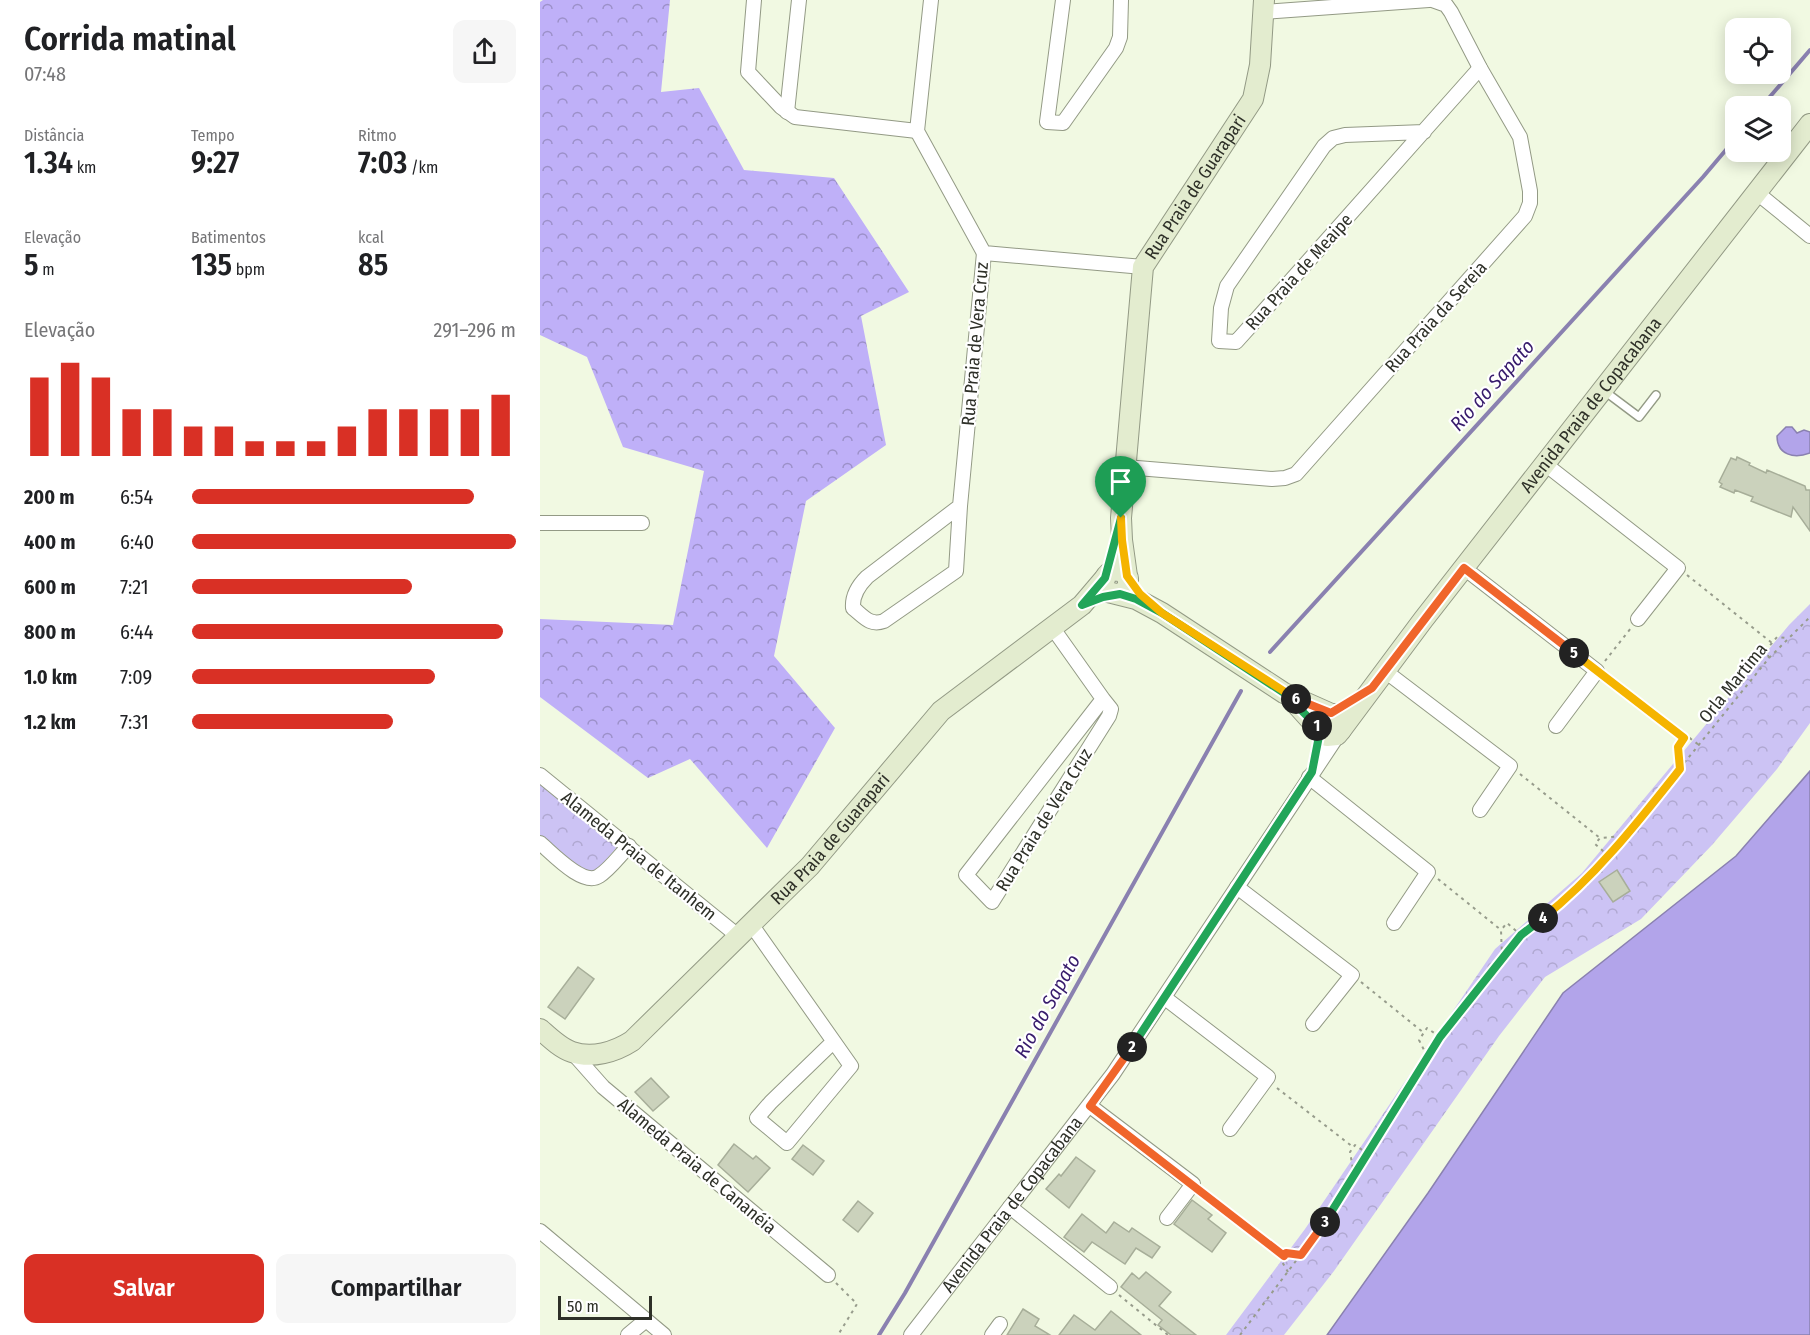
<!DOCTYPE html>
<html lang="pt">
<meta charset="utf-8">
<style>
:root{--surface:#fff;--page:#f6f6f6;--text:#202124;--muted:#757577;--accent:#d93025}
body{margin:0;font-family:"Fira Sans Condensed",sans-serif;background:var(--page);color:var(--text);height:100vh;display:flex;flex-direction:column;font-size:22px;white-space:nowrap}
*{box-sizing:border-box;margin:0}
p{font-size:20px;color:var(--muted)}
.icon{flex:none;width:33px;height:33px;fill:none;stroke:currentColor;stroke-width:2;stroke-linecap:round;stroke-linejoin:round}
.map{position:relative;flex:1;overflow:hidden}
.sheet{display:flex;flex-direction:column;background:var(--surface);width:540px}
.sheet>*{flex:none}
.tools{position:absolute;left:1185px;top:18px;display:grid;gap:12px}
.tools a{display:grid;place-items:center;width:66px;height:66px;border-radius:12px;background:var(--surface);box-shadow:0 3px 15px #0003;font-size:30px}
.scale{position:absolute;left:18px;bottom:15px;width:94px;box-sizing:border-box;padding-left:6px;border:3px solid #2e3028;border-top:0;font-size:16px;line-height:21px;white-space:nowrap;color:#2e3028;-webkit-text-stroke:4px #fff;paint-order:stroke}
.pin{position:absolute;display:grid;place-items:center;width:51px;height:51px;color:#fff;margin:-62px -26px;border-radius:50% 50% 50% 0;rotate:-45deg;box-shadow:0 0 6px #0007}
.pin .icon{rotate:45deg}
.km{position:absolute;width:30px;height:30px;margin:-15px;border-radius:50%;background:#222;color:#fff;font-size:16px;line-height:30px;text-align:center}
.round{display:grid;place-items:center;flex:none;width:63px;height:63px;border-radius:12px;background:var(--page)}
.overview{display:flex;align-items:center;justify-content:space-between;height:102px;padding:0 24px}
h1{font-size:33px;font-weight:600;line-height:45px}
.figures{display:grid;grid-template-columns:repeat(3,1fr);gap:9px;height:102px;padding:6px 24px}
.figures div{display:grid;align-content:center}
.figures b{font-size:30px;font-weight:600}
.figures small{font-size:16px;font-weight:400}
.figures p{font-size:16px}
.chart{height:168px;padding:12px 24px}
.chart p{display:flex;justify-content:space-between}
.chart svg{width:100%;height:108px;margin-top:6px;stroke:var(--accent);stroke-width:6}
.action{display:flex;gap:12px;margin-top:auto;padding:12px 24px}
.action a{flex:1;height:69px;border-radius:12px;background:var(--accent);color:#fff;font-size:24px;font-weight:600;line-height:69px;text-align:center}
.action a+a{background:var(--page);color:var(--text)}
ul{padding:0 24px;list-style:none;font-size:20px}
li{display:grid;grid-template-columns:96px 72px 1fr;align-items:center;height:45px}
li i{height:15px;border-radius:8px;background:var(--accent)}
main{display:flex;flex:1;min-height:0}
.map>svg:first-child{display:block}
</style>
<main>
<section class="sheet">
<div class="overview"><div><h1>Corrida matinal</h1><p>07:48</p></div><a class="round"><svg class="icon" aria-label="share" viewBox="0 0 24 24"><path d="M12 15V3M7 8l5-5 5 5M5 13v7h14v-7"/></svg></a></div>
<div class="figures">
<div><p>Distância</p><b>1.34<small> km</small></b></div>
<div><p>Tempo</p><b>9:27</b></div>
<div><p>Ritmo</p><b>7:03<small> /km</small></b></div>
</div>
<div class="figures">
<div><p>Elevação</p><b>5<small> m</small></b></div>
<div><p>Batimentos</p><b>135<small> bpm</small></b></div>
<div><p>kcal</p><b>85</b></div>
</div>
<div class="chart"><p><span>Elevação</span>291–296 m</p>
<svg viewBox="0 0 160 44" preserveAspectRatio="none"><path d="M5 44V12M15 44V6M25 44V12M35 44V25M45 44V25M55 44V32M65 44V32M75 44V38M85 44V38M95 44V38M105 44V32M115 44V25M125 44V25M135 44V25M145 44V25M155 44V19"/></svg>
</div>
<ul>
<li><b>200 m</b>6:54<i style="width:87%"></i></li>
<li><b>400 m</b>6:40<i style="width:100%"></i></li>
<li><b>600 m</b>7:21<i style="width:68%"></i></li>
<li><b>800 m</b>6:44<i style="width:96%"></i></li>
<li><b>1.0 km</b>7:09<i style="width:75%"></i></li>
<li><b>1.2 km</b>7:31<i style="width:62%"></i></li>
</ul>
<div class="action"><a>Salvar</a><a>Compartilhar</a></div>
</section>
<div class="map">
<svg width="1270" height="1335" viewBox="0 0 1270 1335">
<defs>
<pattern id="forest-crowns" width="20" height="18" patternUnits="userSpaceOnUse" patternTransform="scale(1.5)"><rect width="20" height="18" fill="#bfb0f8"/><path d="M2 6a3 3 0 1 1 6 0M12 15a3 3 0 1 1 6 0" fill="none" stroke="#9c90c9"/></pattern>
<pattern id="park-crowns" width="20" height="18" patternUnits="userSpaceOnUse" patternTransform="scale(1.5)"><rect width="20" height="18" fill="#ccc3f4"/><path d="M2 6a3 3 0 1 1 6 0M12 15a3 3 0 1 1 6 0" fill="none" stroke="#b0a8d1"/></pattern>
</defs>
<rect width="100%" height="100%" fill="#f1f9e2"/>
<path fill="url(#forest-crowns)" d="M3,0H130L121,92L159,88L204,170L294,178L369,292L321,316L346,445L266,501L234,656L295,728L227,848L150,759L108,778L0,697V619L133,625L164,471L83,447L47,357L0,335V2Z"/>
<path fill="url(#park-crowns)" d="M1270,604V723L1237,769L1172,845L1101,919L1005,977L959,1036L794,1271L744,1335H686L765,1229L955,949L1042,873L1249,625Z
M0,783L78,846L58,869L48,873L39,869L0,836Z"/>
<path fill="#b2a4ea" stroke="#8a81b0" stroke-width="1.5" d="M1246,427H1252L1257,433L1264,430L1270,432V453C1254,459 1237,455 1237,436Z
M1270,771V1335H787L888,1193L1023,993L1196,856Z"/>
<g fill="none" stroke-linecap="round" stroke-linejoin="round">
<path stroke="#8a81b0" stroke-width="4" d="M1222,106L1270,50
M730,652L1163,177L1196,138
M339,1335L365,1293L701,691"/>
</g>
<path fill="#cbd2bc" stroke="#a7ae99" stroke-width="1.5" d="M1197,457L1210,463L1209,465L1226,473L1227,470L1265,486L1266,490H1270V531L1253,507L1251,517L1211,501L1213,497L1195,490L1194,493L1180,487L1182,484L1179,482L1191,458L1196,460Z
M1077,870L1090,891L1073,902L1059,882Z
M38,967L54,979L25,1019L8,1007Z
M111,1078L129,1097L113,1111L95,1092Z
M194,1144L213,1159L216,1156L230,1168L208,1192L178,1165Z
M263,1145L284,1161L273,1175L252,1159Z
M536,1157L555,1171L529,1208L506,1189L519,1174L521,1176Z
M652,1200L672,1215L668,1219L686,1233L672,1252L634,1224Z
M318,1201L333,1213L318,1232L303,1220Z
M542,1214L566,1233L574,1222L589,1232L592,1228L620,1247L612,1258L596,1248L585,1264L552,1242L544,1252L524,1237Z
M606,1272L631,1292L619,1306L656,1335H631L618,1325L622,1320L581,1287L592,1273L599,1279Z
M483,1309L499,1319L495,1326L510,1335H467Z
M571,1311L601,1335H519L534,1315L555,1330Z"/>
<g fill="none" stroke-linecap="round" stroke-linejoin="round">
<g stroke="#939a85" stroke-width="10">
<path id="lane" d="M1063,390L1099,417L1116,395"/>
</g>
<g stroke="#939a85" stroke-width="16">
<g id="street">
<path d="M214,0L208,72L241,107L255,117L377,131"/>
<path d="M391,0L377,131L444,253L603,267"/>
<path d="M523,0L507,122L523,123L576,48L580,37L581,0"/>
<path d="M723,12L889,0"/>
<path d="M247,112L259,0"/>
<path d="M884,132L805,135L793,138L784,146L687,286L681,308L679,341L696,342C778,251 859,159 940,68"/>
<path d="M1216,192L1270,236"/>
<path d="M1005,464L1138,568L1098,619"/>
<path d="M585,467L732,479L745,478L756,474L985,216L990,203V191L980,137L940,68L911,12L906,5L892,0"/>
<path d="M420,506L416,571L344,621C330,626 324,617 313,608C312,596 319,585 327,577L420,506L444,253"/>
<path d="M0,523H102"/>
<path d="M924,568L1057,671L1016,726"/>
<path d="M512,627L563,699L426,875L452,902L569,716L571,709L563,699"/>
<path d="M845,671L970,766L940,810"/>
<path d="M0,775L198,936"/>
<path d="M769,777L888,872L854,923"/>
<path d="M0,843C12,853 43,887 59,876C70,869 79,856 89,846"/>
<path d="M697,887L812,975L773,1024"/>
<path d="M211,924L311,1066L247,1143L217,1118L231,1102L293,1042"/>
<path d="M625,998L728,1077L690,1129"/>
<path d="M32,1052L63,1087L288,1275"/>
<path d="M550,1106L653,1184L627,1218"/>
<path d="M470,1207L570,1287"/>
<path d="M0,1231L124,1335"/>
<path d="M88,1335L106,1320"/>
<path id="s1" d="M371,1335L573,1074L800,732"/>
<path d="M452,1335L460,1324"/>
</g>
</g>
<g stroke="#939a85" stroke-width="22">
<g id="secondary">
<path id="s2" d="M587,576L582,540L581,518L603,267L713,99L720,65L724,0"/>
<path d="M580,594L588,588V578L581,570L572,571C563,576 562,584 568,592L596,599L622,613L744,693L789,713"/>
<path d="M755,703L783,734L787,736L797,735L801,730L802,722L795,714H785L780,721V729"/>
<path id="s3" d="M801,730L883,620L1270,124"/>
<path id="s4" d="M0,1029C9,1037 20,1048 32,1052C52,1059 75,1052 92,1041L270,866L401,711L542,605L565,578"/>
</g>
</g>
<path stroke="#979c8c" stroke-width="2" stroke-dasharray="3 4.5" stroke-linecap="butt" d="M1147,575L1232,643
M1229,658L1226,650L1237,637L1248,638
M1065,661L1091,628
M1066,678L1145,738
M1140,767L1138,747L1147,736L1159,745
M980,774L1060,838
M1069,856L1055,844L1060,838L1085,836
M898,879L961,930
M962,957L961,930L967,923L981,935
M821,982L884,1033
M887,1056L879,1040L887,1028L900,1037
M737,1088L813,1147
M814,1175L810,1152L815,1145L828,1154
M662,1191L744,1256
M748,1272L741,1260L746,1253L761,1255
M296,1283L317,1304L298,1335
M579,1295L628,1335
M700,1335L780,1229L887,1056L962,957L981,935L1021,904L1069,856L1229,658L1270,617"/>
<use href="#lane" stroke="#fff" stroke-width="7"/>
<use href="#street" stroke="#fff" stroke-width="14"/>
<use href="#secondary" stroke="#e3eccf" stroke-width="20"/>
</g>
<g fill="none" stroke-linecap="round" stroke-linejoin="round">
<g stroke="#fff" stroke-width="12">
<path id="split-1" d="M581,518L565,578L542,605L563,597L580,594L596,599L622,613L744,693L777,726"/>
</g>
<g stroke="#fff" stroke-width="12">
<path id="split-2" d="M592,1047L772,772L780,731L777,726"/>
</g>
<g stroke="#fff" stroke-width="12">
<path id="split-3" d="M592,1047L550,1106L744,1256L746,1253L761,1255L785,1222"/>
</g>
<g stroke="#fff" stroke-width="12">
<path id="split-4" d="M785,1222L900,1037L981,935L1003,918"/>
</g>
<g stroke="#fff" stroke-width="12">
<path id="split-5" d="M1003,918C1056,876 1098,822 1140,769L1138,747L1144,738L1034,653"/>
</g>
<g stroke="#fff" stroke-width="12">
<path id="split-6" d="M756,699L791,713L832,688L924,568L1034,653"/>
</g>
<g stroke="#fff" stroke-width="12">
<path id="split-7" d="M581,518L582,540L587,576L600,594L622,613L756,699"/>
</g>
<use href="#split-1" stroke="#22a559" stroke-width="8"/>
<use href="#split-2" stroke="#22a559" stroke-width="8"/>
<use href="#split-3" stroke="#f0652b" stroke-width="8"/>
<use href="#split-4" stroke="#22a559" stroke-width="8"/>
<use href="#split-5" stroke="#f5b400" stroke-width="8"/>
<use href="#split-6" stroke="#f0652b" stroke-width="8"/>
<use href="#split-7" stroke="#f5b400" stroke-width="8"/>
</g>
<g text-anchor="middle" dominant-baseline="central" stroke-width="4.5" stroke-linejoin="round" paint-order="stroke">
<g font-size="18" fill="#2e3028" stroke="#fff">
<text stroke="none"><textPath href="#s2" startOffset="406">Rua Praia de Guarapari</textPath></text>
<text transform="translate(759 272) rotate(-48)">Rua Praia de Meaipe</text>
<text transform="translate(896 317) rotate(-48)">Rua Praia da Sereia</text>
<text transform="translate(435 344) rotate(-85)">Rua Praia de Vera Cruz</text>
<text stroke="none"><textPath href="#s3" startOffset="410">Avenida Praia de Copacabana</textPath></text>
<text transform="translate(1193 683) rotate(-51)">Orla Martima</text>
<text transform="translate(504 820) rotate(-58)">Rua Praia de Vera Cruz</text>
<text stroke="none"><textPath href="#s4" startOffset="386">Rua Praia de Guarapari</textPath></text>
<text transform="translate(99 856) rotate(39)">Alameda Praia de Itanhem</text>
<text transform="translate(157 1166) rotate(40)">Alameda Praia de Cananéia</text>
<text stroke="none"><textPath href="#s1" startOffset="165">Avenida Praia de Copacabana</textPath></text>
</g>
<g font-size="20" font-style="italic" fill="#371b6c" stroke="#fff">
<text transform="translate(952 385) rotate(-48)">Rio do Sapato</text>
<text transform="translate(507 1006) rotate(-61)">Rio do Sapato</text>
</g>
</g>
</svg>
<div class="tools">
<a><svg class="icon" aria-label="locate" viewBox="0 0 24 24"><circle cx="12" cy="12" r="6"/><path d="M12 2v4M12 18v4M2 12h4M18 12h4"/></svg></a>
<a><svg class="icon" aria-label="layers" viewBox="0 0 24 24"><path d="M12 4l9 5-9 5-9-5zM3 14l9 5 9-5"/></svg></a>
</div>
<div class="scale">50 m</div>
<div class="pin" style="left:581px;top:518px;background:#1e9e55"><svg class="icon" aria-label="arrive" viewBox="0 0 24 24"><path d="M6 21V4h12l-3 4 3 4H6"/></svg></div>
<b class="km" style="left:777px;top:726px">1</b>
<b class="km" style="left:592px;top:1047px">2</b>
<b class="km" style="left:785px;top:1222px">3</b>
<b class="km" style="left:1003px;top:918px">4</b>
<b class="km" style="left:1034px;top:653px">5</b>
<b class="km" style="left:756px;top:699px">6</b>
</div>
</main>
